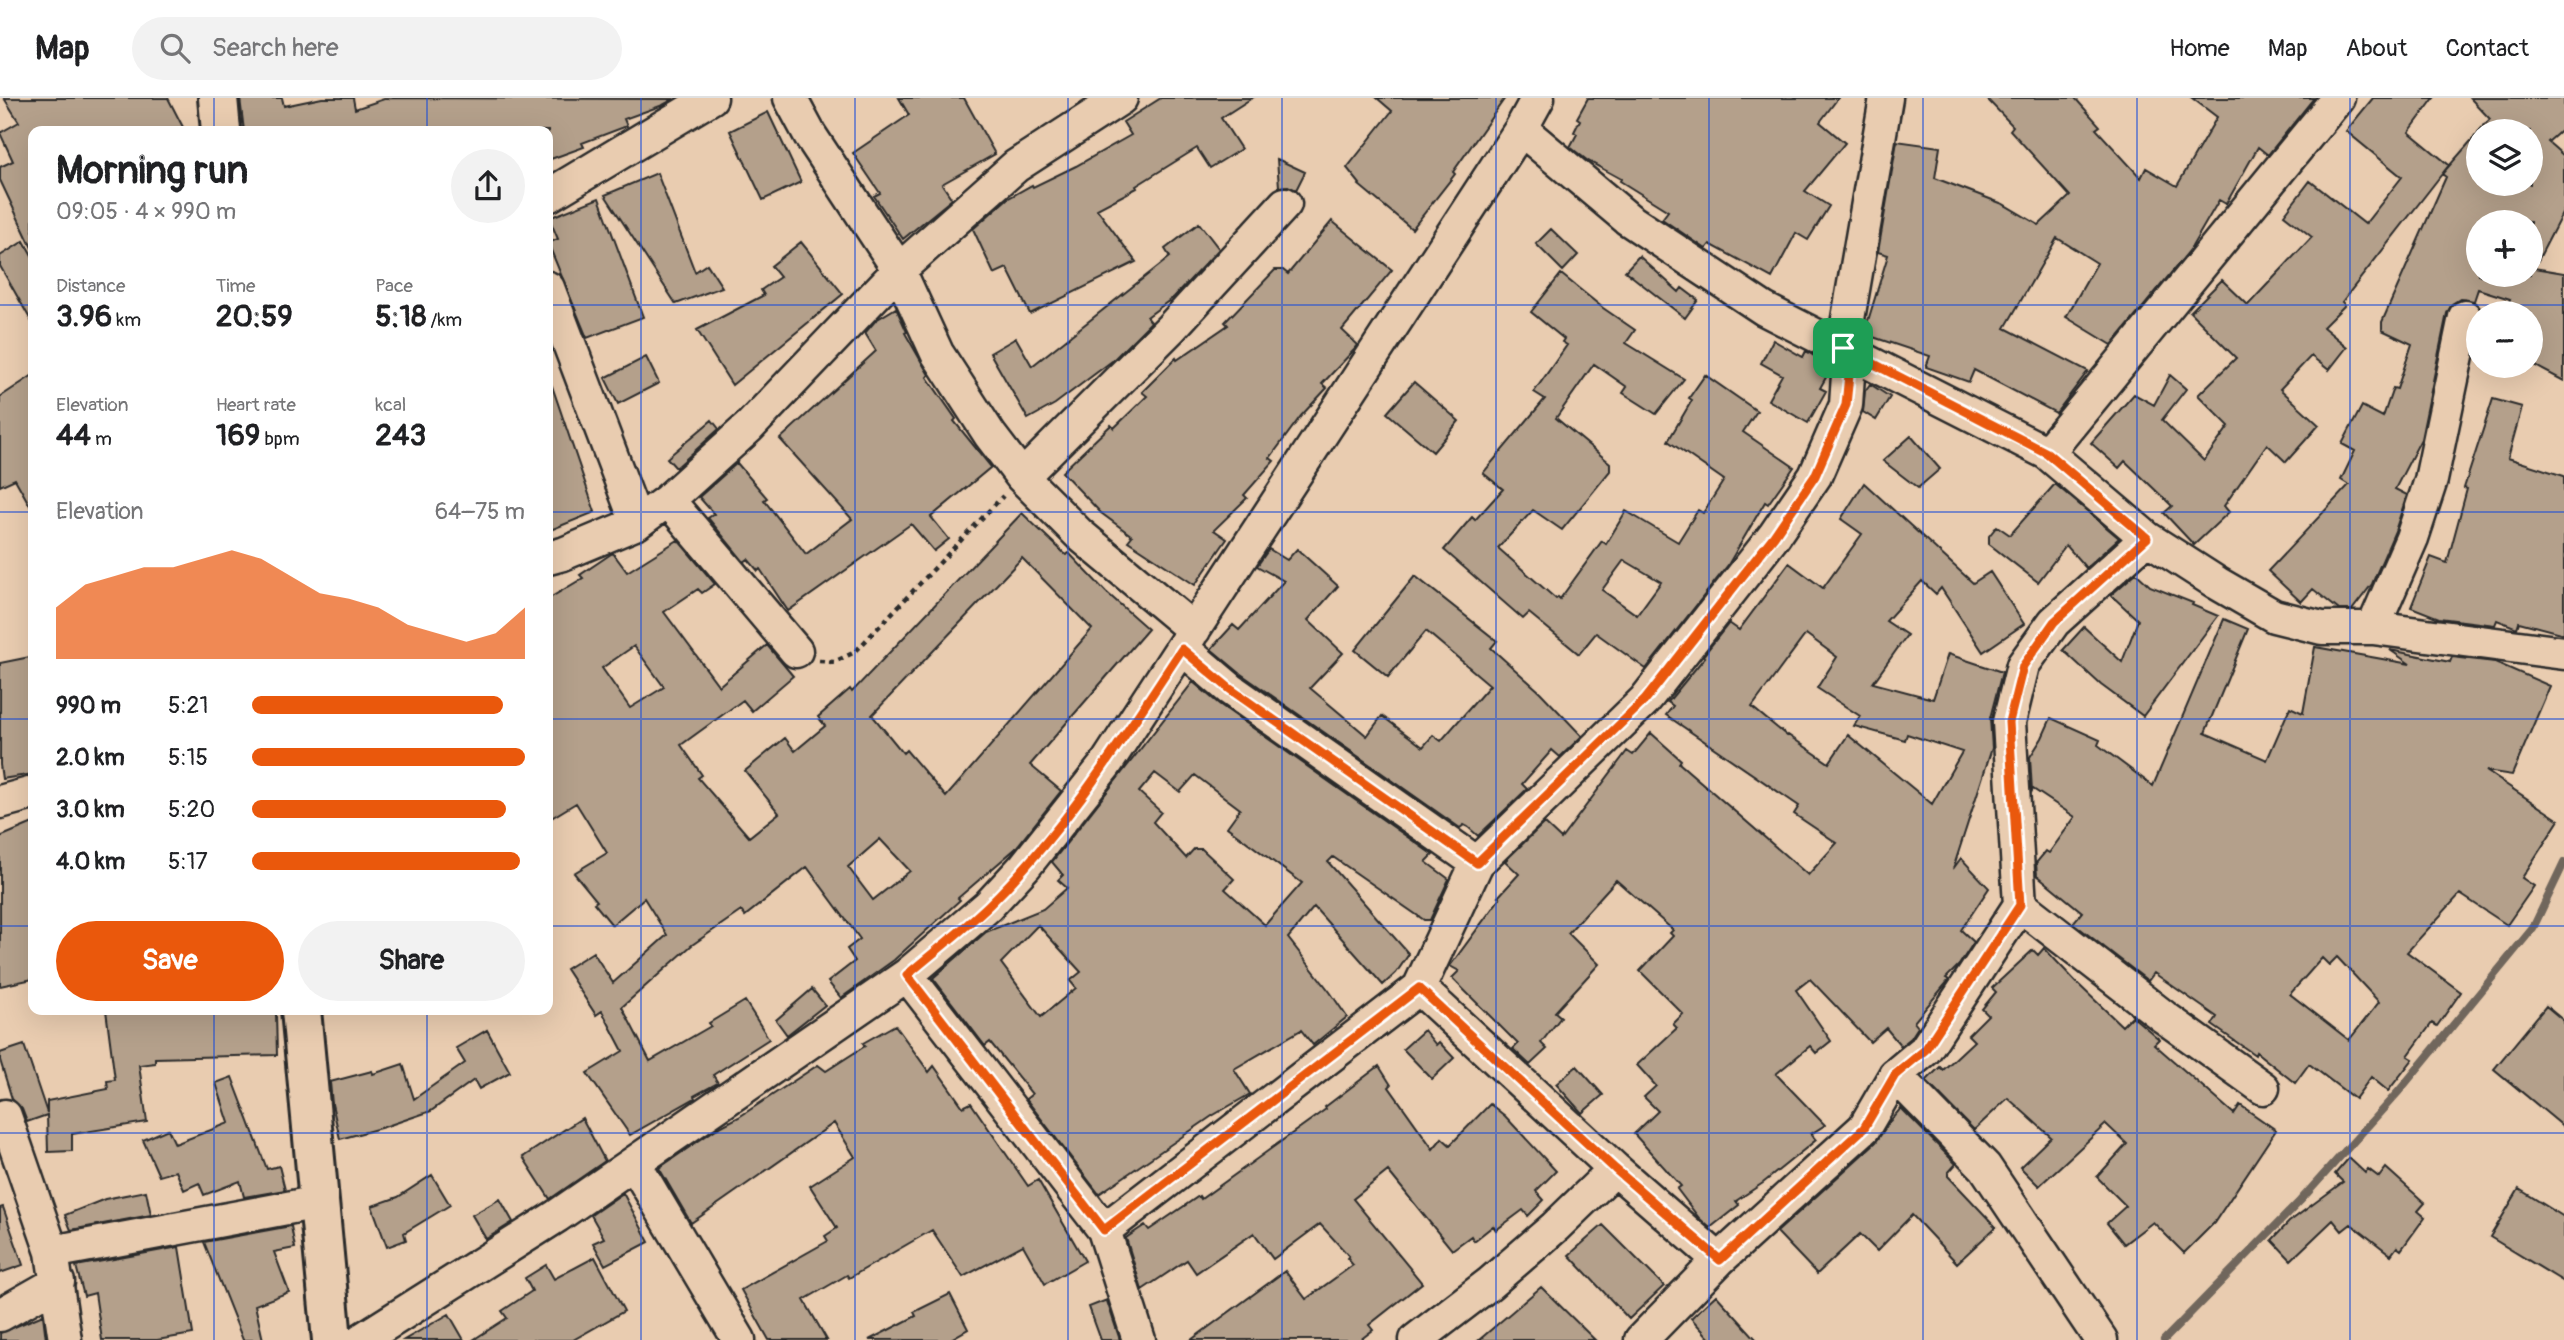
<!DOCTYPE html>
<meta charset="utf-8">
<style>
:root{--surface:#fff;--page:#f2f2f2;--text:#202124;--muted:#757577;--line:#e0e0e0;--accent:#ea580c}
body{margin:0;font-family:Pangolin,sans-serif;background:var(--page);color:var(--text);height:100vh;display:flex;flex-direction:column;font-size:26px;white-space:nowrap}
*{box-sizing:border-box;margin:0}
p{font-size:23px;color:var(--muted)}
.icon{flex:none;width:38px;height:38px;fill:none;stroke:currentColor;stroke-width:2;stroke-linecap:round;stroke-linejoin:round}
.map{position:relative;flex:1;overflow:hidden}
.drawer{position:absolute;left:28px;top:28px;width:525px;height:889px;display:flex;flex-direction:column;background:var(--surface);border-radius:14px;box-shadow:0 7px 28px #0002}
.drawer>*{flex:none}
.fabs{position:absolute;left:2466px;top:21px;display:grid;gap:14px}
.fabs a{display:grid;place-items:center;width:77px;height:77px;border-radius:50%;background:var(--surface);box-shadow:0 7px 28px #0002;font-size:35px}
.pin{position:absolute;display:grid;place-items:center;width:60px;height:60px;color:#fff;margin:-30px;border-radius:14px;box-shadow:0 4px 10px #0006}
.round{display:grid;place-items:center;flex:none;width:74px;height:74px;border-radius:37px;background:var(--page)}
.head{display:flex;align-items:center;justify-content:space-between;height:119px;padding:0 28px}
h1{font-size:38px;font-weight:700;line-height:52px}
.figures{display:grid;grid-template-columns:repeat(3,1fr);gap:10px;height:119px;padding:7px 28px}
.figures div{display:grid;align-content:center}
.figures b{font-size:30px;font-weight:700}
.figures small{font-size:19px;font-weight:400}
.figures p{font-size:19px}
.chart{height:196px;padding:14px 28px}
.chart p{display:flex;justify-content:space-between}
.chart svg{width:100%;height:126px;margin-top:7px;fill:var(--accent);opacity:.7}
.cta{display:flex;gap:14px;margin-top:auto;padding:14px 28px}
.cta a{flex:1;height:80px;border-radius:42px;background:var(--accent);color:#fff;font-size:28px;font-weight:700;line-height:80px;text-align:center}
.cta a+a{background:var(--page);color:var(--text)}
ul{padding:0 28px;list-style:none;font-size:23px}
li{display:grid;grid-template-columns:112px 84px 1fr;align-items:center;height:52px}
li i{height:18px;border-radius:9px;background:var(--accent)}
header{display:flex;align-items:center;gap:42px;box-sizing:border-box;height:98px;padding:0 35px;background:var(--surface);border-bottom:2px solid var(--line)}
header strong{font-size:33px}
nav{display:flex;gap:38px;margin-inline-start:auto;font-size:24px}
.search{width:490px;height:63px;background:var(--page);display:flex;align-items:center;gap:18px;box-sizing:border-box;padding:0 24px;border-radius:38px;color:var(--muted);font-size:26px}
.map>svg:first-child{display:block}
</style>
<header>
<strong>Map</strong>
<div class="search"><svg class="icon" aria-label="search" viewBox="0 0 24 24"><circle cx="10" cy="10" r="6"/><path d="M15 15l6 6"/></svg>Search here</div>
<nav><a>Home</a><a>Map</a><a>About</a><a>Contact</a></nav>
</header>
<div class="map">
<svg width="2564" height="1242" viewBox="0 0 2564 1242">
<rect width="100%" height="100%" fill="#e9ccb0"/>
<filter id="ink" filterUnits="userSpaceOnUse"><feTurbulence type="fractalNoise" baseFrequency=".0143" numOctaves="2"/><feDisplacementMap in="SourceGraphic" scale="14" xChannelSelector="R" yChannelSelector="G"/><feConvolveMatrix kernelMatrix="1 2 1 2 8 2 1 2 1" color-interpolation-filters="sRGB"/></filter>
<g filter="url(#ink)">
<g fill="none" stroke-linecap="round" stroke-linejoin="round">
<path stroke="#70665b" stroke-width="8" d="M2164,1242L2300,1103L2399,993L2533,830L2564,765"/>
</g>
<path fill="#b4a08b" stroke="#2b2b2b" stroke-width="2" fill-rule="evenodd" d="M4,0H168L185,33H33V152L0,82V69L13,63L0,35L19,24Z
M240,0H282L284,8L322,0H353L355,11L387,0L674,1L663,7L624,21L627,28L582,45L584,49L548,62V33H244Z
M899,0H964L995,56L942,86L952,101L903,141L874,98L880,95L853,55L909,17Z
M1161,0H1252L1221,20L1241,51L1210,70L1197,50L1136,88L1137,90L1097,111L1136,164L1030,216L1007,170L994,176L973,131L1007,101L1032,87L1033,89L1076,68L1131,37L1123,24Z
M1377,0H1505L1453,74L1455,76L1412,131L1359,87L1360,86L1347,70L1392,13Z
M1588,0H1838L1820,24L1845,45L1805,93L1829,108L1808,142L1796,135L1772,180L1710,146L1706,151L1662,121L1668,113L1620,83L1621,81L1588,63L1570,49L1577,36L1574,34L1580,22L1577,20Z
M1986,0H2075L2100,28L2096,31L2141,80L2146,70L2177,88L2217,19L2192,0H2314L2268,57L2258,49L2226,106L2219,102L2190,152L2112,247L2066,219L2097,165L2057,140L2005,230L2088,273L2056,315L1974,272L1969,284L1926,269L1930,258L1864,236L1888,157L1878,154L1897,43L1940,49L1935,80L2003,106L2039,127L2070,98L2010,32L2013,28Z
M2373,0H2434L2409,34L2449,67L2342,204L2345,207L2323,229L2347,249L2329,272L2311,258L2280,291L2319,327L2286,364L2267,346L2224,408L2229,414L2194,447L2164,415L2172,408L2125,363L2119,370L2091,345L2134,296L2154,307L2170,277L2186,291L2162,322L2204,363L2229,328L2198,297L2236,260L2190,214L2222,182L2248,207L2312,139L2284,117L2310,83L2365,126L2402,79L2346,33Z
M2470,0H2564V30L2548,44L2564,58V112L2534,170L2564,175V283L2530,265V215H2506L2510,201L2478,191L2474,203L2460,201L2452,206L2447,215L2421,341L2395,391L2407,397L2395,433L2372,486L2352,512H2339L2313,491L2301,504L2268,473L2349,387L2341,382L2355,353L2342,346L2362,308L2383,319L2393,290L2397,291L2412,246L2382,232V224L2446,79L2442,76L2478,35V86H2530V33H2479L2490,21ZM2478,124H2530V177H2478Z
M768,14L801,84L763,102L730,33Z
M1277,61L1305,74L1296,92L1288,88L1279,89Z
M657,75L695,174L707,166L722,189L676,206L605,97Z
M599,100L643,219L587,240L548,145L558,141L549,120Z
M1332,123L1392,172L1342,232L1358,247L1354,252L1322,286L1327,290L1301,318L1270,360L1274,363L1244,397L1247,400L1214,432L1227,441L1195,487L1128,443L1132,438L1101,415L1062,374L1111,327L1114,330L1147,298L1142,294L1176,260L1177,262L1228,227L1225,224L1275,172H1283L1288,176Z
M1199,125L1219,151L1174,199L1147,219L1151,224L1112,263L1055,306L1028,321L990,255L1016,240L1032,268L1170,159L1165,151Z
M1551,131L1578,157L1563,173L1536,146Z
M24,143L33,159V226L0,168V158Z
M801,144L843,196L732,287L697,232L764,197L761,192L780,179L771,168Z
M1639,158L1679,194L1682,190L1698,202L1685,220L1625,173Z
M1561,176L1603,210L1635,232L1626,245L1684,281L1656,316L1623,295L1627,289L1594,266L1556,320L1610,365V373L1562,432L1533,412L1498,450L1556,501L1558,499L1560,501L1602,443L1606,446L1626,413L1678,444L1698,412L1703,415L1724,382L1668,343L1692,302L1689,300L1705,277L1757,313L1743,334L1794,369L1768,406L1765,404L1728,467L1646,571L1596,535L1579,556L1529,515L1523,521L1444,452L1472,419L1475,422L1503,391L1483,375L1545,301L1534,294L1567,247L1562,244L1564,241L1531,214ZM1624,462L1661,484L1637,517L1602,492Z
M896,210L907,234L905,235L929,277L927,279L956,321L954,323L991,369L931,419L949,441L934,453L911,426L788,513L760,471L758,473L748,461L744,464L708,420L714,416L699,399L737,365L767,400L764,402L806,456L852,421L780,341L876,253L865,235L876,222Z
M1773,242L1803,259L1806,253L1827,266L1829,274L1820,290L1826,293L1808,325L1768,302L1782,277L1761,265Z
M646,259L659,285L618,306L605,280Z
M33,277V413L15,381L0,388V299Z
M1414,284L1459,323L1433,354L1387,315Z
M1870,286L1890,299L1876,322L1863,314L1865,293Z
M552,288L595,414L548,433V289Z
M2493,301L2522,309L2508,360L2564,378V536L2519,524L2517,530L2497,522L2495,527L2439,520L2411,509L2431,459L2447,465L2467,391L2464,390Z
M712,322L719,331L676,370L667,360Z
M1911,338L1940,371L1918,390L1883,363Z
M1864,385L1973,485L1990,474L2024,526L1983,554L1941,490L1936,496L1922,483L1886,523L1907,537L1873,585L1933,601L1948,556L2002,574L1990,620L1992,650L1953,771L1961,760L1989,790L1961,832L1974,844L1959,867L1946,880L1949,882L1914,924L1918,929L1911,940L1901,948L1886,930L1870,944L1810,881L1796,892L1831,943L1816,955L1810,948L1776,976L1825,1027L1811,1036L1816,1042L1763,1085L1736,1103L1739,1107L1710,1130L1699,1120L1677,1091L1681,1088L1634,1036L1658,1013L1644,999L1656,988L1637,967L1677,930L1673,926L1683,916L1640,873L1673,838L1670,835L1673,832L1616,782L1568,835L1599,866L1555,914L1561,919L1541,945L1547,951L1530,967L1513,951L1518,946L1452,880L1459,873L1450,868L1500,800L1498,799L1519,776L1505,763L1544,725L1561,741L1627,653L1633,657L1651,635L1681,662L1679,665L1808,777L1837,745L1794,716L1799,708L1666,617L1673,608L1668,604L1705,559L1703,558L1729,525L1739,532L1789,465L1823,490L1862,436L1841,421ZM1806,536L1837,559L1817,590L1860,618L1854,628L1905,642L1907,636L1962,654L1932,706L1848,637L1829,665L1788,637L1787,638L1752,609Z
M2055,386L2119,440L2086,470L2066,447L2038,484L1989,446V438L1997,428L2010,437Z
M1022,415L1066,457L1069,455L1106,494L1148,531L1030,667L1061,693L1015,751L958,800L960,802L894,862L841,900L828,884L855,863L847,851L860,841L807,769L745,818L741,813L692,847L622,909L650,963L711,928L709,925L745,903L769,941L713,977L718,985L694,998L695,1000L630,1037L587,975L623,953L602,913L596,917L566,871L593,854L613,885L667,837L644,800L612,827L594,805L597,803L574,775L607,755L576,705L548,722V501L583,480L580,477L611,456L613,455L627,474L678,442L715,486L702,495L698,491L664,514L719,588L767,547L783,566L793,578L752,613L743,602L681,647L702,677L698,680L749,739L779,715L745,673L785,640L795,653L825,628L818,619L850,591L852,594ZM1022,460L1092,531L946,699L906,652L903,655L872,617ZM634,548L664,589L630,610L602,570ZM880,741L910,773L873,802L848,769Z
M1269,451L1287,462L1297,451L1338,488L1308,522L1343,555L1310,590L1367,638L1382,618L1423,649L1433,637L1441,643L1490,587L1426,533L1388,579L1355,552L1415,478L1497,543L1491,550L1540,594L1582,638L1560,659L1552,652L1522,686L1527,691L1478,738L1468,729L1464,727L1460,730L1241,576L1211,551L1233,527L1239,532L1284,483L1257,468Z
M2136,475L2150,488L2193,505L2192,507L2218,518L2143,618L2101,587L2063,552L2084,529L2122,564L2138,522L2111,497Z
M2224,521L2248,531L2205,635L2267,662L2290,609L2303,615L2315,549L2410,566L2390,552L2450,564L2452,559L2495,564L2550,588L2512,677L2486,673L2559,722L2522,780L2534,788L2507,827L2460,796L2407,854L2461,894L2437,928L2432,925L2408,958L2413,961L2388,993L2371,979L2355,1001L2309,966L2295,985L2256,954L2255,957L2212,927L2217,919L2154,875L2148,883L2073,825L2082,814L2037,777L2036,765L2046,753L2049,755L2075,719L2033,691L2032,693L2030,659L2042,640L2051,620L2100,642L2098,647L2153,688ZM2337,859L2379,904L2349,942L2290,896L2322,860L2329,867Z
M30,559L33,573V676L2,681L0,667V565Z
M1193,584L1219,606L1433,757L1426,764L1449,781L1430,822H1424L1333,759L1328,764L1409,856L1396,875L1383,887L1314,809L1288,840L1330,894L1347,919L1313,947L1301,932L1234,971L1250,996L1212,1018L1099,1096L1026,1001L1032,996L990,944L985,948L933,880L986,834L1043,811L1067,790L1058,782L1063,777L1052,764ZM1155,675L1180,694L1195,677L1240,711L1227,729L1302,785L1265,827L1225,791L1234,781L1202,751H1194L1186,760L1153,724L1161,714L1139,694ZM1038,827L1081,874L1070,883L1076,890L1041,919L1001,865Z
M33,725V881L0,888V739Z
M2044,850L2079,887L2122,928L2132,918L2159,941L2154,946L2234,1016L2240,1007L2276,1032L2214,1125L2184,1155L2153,1124L2124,1146L2107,1125L2126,1108L2097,1079L2127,1046L2106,1026L2039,1088L2020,1069L2051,1039L2008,1000L1974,1032L1926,983L1940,969L1943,972L1974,943L1968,937L1988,917L1982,911L1996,894L1992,890L2033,852L2038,857Z
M812,891L825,907L787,937L776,922Z
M2546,908L2564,923V1029L2494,971Z
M106,912H244V915H276L277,957L155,960V965L139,967L147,1024L72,1036V1053L48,1054L47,1017L27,1024L22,1011L12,1001L0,962V955L24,947L47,1015V1003L108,991L107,983L115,982Z
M895,927L929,974L934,968L963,1009L971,1005L1028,1088L1038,1082L1085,1163L1045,1186L1023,1147L963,1179L932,1132L849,1180L847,1177L804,1202L827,1242H769L741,1192L828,1143L825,1138L837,1130L810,1088L855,1059L834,1025L691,1125L659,1070L716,1031L739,1019L818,967L826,973L865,948L863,945Z
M487,932L510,974L479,991L474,982L431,1013L384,1029L340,1041L332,1006L330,984L372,973L373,976L403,966L414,1001L465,965L456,950Z
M1424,932L1436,947L1439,944L1454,960L1432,981L1403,951Z
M1379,968L1391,987L1389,989L1433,1051L1442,1040L1450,1047L1490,1006L1505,1018L1556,1073L1536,1093L1544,1102L1528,1118L1523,1112L1496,1132L1493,1128L1474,1143L1471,1138L1452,1152L1388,1073L1353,1101L1422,1185L1369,1227L1373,1232L1360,1242H1191L1285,1173L1306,1201L1353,1167L1347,1160L1349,1158L1320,1126L1273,1161L1254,1135L1196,1175L1187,1162L1142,1192L1126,1140L1145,1127L1149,1132L1199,1098L1201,1101L1326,1011L1325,1009Z
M1577,968L1603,997L1582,1015L1556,986Z
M232,979L267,1071L279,1068L285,1092L244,1099L240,1083L204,1097L199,1085L184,1092L176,1073L159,1078L143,1042L168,1031L175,1046L229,1025L216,985Z
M1901,1010L1956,1066L1948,1075V1078L1996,1129L1957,1165L1912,1117L1877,1153L1860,1136L1817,1176L1777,1134L1876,1044L1890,1023Z
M582,1020L605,1063L550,1101L523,1059Z
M2349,1060L2365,1075L2368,1071L2379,1079L2386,1070L2425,1105L2418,1113L2425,1119L2401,1152L2397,1149L2391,1157L2351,1126L2342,1133L2333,1122L2291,1162L2272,1142L2289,1124L2343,1084L2335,1076Z
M432,1077L450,1107L404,1135L406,1142L387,1149L372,1108L398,1099Z
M2519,1091L2564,1119V1184L2490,1139Z
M146,1093L151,1117L71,1132L65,1117L105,1101Z
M623,1095L649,1144L605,1167L593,1145L604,1140L591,1117Z
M500,1101L513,1124L486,1141L472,1117Z
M3,1109L23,1167L0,1175V1110Z
M1603,1127L1664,1188L1629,1221L1569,1157Z
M291,1128L295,1150L274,1154L289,1194L255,1207L263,1242H243L204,1144Z
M179,1149L193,1236L157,1242H102L95,1195L84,1198L76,1168Z
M595,1159L624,1213L573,1242H473L507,1220L502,1213L532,1193L525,1180L546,1167L554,1181Z
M1541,1189L1595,1242H1479Z
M950,1196L968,1231L949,1242H869L916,1218L914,1214Z
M1716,1197L1757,1242H1711L1691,1220Z
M1107,1202V1203L1120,1242H1101L1089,1209Z
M449,1216L464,1242H404Z
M43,1217L46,1242H0V1235Z"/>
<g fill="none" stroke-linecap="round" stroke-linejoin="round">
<g stroke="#2b2b2b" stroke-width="37">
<path id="minor" d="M790,0L810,37L899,172L937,255L990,337L1022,379L1079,436L1194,532
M1521,31L1628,121L1764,211L2047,355L2147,440L2217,485L2274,518L2322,530H2373L2564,555
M548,98L711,0
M548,190L637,425
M2047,355L2338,0
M1022,379L1171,230L1285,106
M668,402L796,553
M548,460L563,456L637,425L668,402L749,329L899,172L1016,68L1121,0
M2373,530L2412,440L2431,382L2465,219
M1182,550L1230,591L1477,765
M0,704L33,695
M2020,807L2164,919L2263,990
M907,877L1104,1132L1139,1242
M1419,890L1615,1071L1719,1162
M1895,977L1985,1069L2101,1242
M5,1018L52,1154L65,1242
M634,1065L739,1242
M1104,1132L1419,890L1477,765L1645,602L1774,438L1815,378L1846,307L1848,277L1843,250L1886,0
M52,1154L319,1104
M0,1217L58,1184
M361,1242L557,1118L907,877L988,808L1025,768L1106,666L1521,31L1538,0
M1416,1242L1489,1186L1555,1129L1615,1071
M1641,1242L1719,1162L1864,1030L1895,977L1925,952L2020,807L2009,624L2023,567L2054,524L2147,440"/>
</g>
<g stroke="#2b2b2b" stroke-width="44">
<path id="major" d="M218,0L221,33
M301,912L332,1242"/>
</g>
<path stroke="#2b2b2b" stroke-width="4.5" stroke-dasharray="5 5" stroke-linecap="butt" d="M819,563L834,564L855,554L1003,398"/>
<use href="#minor" stroke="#e9ccb0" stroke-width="32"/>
<use href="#major" stroke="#e9ccb0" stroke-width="38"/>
</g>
</g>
<g fill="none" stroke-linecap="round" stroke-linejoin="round" filter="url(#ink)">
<g stroke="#fff" stroke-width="14">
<path id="route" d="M1843,250L2047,355L2147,440L2054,524L2023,568L2009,624L2020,807L1925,952L1895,977L1864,1030L1720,1162L1615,1071L1419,890L1104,1132L907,877C934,854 963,832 989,807C1066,732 1123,640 1182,551L1230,591L1477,765L1645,602L1774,438L1815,378L1846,307L1849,277Z"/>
</g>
<use href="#route" stroke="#ea580c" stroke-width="9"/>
</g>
<path fill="none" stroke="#1d4ed8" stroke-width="2" stroke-opacity="0.55" d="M214,0V33M427,0V33M641,0V1242M855,0V1242M1068,0V1242M1282,0V1242M1496,0V1242M1709,0V1242M1923,0V1242M2137,0V1242M2350,0V1242M0,207H33M548,207H2564M0,414H33M548,414H2564M0,621H33M548,621H2564M0,828H33M548,828H2564M214,912V1242M427,912V1242M0,1035H2564"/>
</svg>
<div class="fabs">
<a><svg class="icon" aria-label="layers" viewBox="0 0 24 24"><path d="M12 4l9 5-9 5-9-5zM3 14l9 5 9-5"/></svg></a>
<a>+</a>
<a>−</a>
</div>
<div class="pin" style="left:1843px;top:250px;background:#1e9e55"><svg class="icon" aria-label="arrive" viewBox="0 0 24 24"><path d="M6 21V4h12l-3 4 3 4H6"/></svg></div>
<section class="drawer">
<div class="head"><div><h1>Morning run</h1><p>09:05 · 4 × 990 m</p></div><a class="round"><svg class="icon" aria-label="share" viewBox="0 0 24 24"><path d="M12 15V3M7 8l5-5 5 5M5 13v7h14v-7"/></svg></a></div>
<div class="figures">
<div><p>Distance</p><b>3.96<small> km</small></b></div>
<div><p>Time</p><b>20:59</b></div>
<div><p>Pace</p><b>5:18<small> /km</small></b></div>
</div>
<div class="figures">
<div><p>Elevation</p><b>44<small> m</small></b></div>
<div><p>Heart rate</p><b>169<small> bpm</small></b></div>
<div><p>kcal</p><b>243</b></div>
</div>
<div class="chart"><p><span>Elevation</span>64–75 m</p>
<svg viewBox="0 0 160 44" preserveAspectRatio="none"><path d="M0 44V26L10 18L20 15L30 12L40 12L50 9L60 6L70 9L80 15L90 21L100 23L110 26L120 32L130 35L140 38L150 35L160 26V44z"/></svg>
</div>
<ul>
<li><b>990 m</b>5:21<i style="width:92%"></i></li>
<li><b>2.0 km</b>5:15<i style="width:100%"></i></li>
<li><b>3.0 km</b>5:20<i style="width:93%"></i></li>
<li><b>4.0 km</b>5:17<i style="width:98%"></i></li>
</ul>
<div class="cta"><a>Save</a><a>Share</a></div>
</section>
</div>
